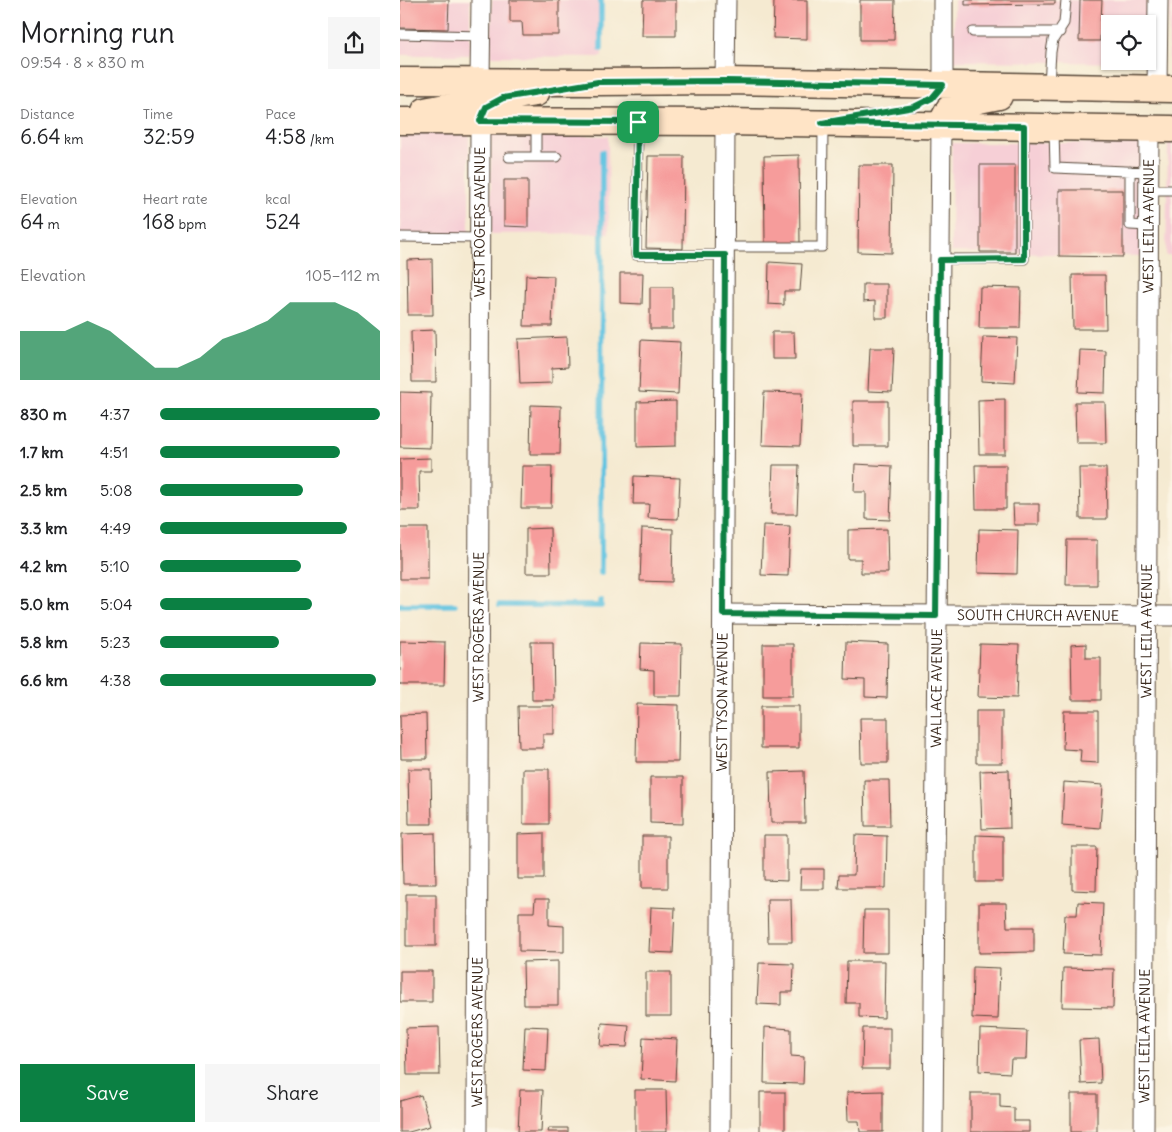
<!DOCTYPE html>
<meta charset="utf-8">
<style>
:root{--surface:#fff;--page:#f6f6f6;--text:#202124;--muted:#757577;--accent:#0b8043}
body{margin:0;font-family:Delius,sans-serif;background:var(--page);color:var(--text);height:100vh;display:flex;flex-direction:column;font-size:19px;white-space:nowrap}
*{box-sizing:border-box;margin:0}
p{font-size:16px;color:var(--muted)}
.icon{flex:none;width:28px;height:28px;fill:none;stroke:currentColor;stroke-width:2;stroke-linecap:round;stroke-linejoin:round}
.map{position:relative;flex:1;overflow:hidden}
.details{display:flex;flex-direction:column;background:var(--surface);width:400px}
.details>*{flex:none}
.controls{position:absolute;left:701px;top:15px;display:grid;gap:10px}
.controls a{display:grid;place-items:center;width:55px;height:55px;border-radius:0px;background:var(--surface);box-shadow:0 1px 4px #0004;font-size:25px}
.pin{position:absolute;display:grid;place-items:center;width:42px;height:42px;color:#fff;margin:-21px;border-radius:10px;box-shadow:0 2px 8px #0006}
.round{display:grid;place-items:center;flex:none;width:52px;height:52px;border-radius:0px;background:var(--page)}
.head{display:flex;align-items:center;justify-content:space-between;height:85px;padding:0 20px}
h1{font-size:28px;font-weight:600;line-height:38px}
.metrics{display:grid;grid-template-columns:repeat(3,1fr);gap:8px;height:85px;padding:5px 20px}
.metrics div{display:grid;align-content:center}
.metrics b{font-size:21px;font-weight:600}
.metrics small{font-size:14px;font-weight:400}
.metrics p{font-size:14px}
.chart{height:140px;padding:10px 20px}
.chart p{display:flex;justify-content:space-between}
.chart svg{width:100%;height:90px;margin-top:5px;fill:var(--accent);opacity:.7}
.cta{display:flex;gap:10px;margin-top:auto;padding:10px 20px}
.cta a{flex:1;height:58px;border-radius:0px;background:var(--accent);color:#fff;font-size:20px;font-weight:600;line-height:58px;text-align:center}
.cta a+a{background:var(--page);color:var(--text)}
ul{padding:0 20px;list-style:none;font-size:16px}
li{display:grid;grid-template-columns:80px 60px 1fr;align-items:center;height:38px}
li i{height:12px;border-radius:6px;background:var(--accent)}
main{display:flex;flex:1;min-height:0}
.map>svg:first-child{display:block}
</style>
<main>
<section class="details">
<div class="head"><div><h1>Morning run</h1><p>09:54 · 8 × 830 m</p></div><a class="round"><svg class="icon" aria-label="share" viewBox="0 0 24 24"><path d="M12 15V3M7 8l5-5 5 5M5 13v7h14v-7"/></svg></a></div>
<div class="metrics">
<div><p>Distance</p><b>6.64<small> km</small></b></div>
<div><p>Time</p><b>32:59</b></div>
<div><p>Pace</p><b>4:58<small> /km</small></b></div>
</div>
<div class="metrics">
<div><p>Elevation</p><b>64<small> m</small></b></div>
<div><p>Heart rate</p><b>168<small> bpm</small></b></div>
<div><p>kcal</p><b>524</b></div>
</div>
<div class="chart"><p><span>Elevation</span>105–112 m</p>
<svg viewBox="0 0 160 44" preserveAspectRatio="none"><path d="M0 44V20L10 20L20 20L30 15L40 20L50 29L60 38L70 38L80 33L90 24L100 20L110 15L120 6L130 6L140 6L150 11L160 20V44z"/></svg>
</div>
<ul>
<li><b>830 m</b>4:37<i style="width:100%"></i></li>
<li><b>1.7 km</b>4:51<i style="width:82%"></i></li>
<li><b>2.5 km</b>5:08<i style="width:65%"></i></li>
<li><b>3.3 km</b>4:49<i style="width:85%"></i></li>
<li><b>4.2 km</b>5:10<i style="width:64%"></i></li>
<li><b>5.0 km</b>5:04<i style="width:69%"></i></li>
<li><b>5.8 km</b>5:23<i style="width:54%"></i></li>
<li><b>6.6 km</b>4:38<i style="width:98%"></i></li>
</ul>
<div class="cta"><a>Save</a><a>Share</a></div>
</section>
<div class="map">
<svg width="772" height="1132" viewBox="0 0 772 1132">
<rect width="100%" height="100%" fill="#fcf5e5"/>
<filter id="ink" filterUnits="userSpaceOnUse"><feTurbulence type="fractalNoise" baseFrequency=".02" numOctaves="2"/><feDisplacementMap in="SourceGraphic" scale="10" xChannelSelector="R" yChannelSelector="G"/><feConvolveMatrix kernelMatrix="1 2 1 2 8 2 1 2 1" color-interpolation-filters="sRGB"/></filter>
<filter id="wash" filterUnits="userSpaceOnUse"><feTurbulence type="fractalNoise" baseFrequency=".0096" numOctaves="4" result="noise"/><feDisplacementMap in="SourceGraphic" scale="20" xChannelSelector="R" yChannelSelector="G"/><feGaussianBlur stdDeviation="1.12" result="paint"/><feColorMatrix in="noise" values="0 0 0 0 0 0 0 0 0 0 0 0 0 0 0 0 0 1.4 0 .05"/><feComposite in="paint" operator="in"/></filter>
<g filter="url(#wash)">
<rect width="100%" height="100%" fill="#f5ead1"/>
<path fill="#f6cfd6" d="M0,0H70V55H0Z
M92,0H201L202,57L91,56Z
M554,0H747V24H710V61H747V63L554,61Z
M769,0H772V63H769Z
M0,131L69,133V234L0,235Z
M91,133L208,136L209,233L91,234Z
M552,143H746L744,256L551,252Z
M768,143H772V256H766Z"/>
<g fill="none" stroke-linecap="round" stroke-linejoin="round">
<path stroke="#63c4e1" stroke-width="5.5" d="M201,49V0
M201,573L202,152
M0,605H55
M99,605L201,606V601"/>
</g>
<g id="blocks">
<path fill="#f69c9b" d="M0,0H49L48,29L0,28Z
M110,0H159V35H123L122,22H110Z
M243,0H276V36H242Z
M374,0H407V39L373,38Z
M460,0H495L494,40H460Z
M565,0H655V4L565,5Z
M680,0H702L700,41H679Z
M399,155L400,244H365L364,156Z
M248,156H284L283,249L246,248Z
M459,165H493L492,253L458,252Z
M580,165H615V252H580Z
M104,180H128V227L104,226Z
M659,190H723V257L659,256Z
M32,259L33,315H8L7,260Z
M369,262L402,264L400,291H384V305L368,304Z
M220,273H243L242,304L220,303Z
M126,275L154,276L152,326H124Z
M672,275H705L706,329H673Z
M463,284H487V318H475V301L463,302Z
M250,287H273V329H250Z
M580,287L621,288L620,328H579Z
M35,330L36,382H12L11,331Z
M372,332H394L395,359H372Z
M167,337L168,367L152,368V383L120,384L118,339Z
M583,337L617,338L615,383L581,381Z
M241,340L280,342L278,394L239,392Z
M470,348H494L492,392L468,391Z
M680,350L706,351L705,393L678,392Z
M0,392L31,393L30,448L0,447Z
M364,392L402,393L400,446L362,445Z
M605,399V454H579L578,400Z
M276,401V446L237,447V402Z
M453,401H488V446H453Z
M675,402H705L706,443H676Z
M131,405L161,406L160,454H130Z
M31,458V471H19L20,510H0V459Z
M455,464L492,466L490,520L466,519V492H454Z
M373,465H399L397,514H371Z
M575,465H606V509H576Z
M122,466H152L151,508H121Z
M679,468H706L707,519H680Z
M234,476L280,478L278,519L248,518L249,504H233Z
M613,504H639V525H614Z
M363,525L390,526L388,576L361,575Z
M0,528H28V579H0Z
M150,528L151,573H126V529Z
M242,528L273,529L272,582L240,581Z
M487,529L488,573H461V559H448V530Z
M579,529L618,530L617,574L578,573Z
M667,540H697V585H666Z
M0,641L45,642L44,685H0Z
M131,642H153L154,700H132Z
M446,642L488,644L487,698L465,697V680L445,679Z
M241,643L282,644L281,696H254V670L240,669Z
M363,644H393V696H363Z
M580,644L619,645L617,698L578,697Z
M686,644V658H701V700H672L671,645Z
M237,704L279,705L278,762H236Z
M118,706H154V734H143V748H119Z
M361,706H399V748H361Z
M576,711H602V763H576Z
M664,711H698V763L680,762L681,750L663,749Z
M26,714L27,759H1L0,715Z
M460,718H488V763H461Z
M8,769H31L32,824H9Z
M123,769H149V824H123Z
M609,770L610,828L582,829L580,771Z
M404,771L405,823H371L370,772Z
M250,777H283V824L250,823Z
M464,780H489L490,826H465Z
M664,782L703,785L700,828L662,825Z
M35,833L36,884H3L2,834Z
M144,833V879H118V834Z
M364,835H387V881L364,880Z
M455,835L487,836L486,888H438L439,875H454Z
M576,835L603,836V882H576Z
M242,836H268V888H242Z
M672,847H697L696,891L672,890Z
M401,869H424V889H400Z
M6,894H36V946H6Z
M135,899H149V925L164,926V952L119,951V912H134Z
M367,899H391L392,942H368Z
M678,902L703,903L701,955L663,954L665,915H677Z
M579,903H606L607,927H634V952L579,953Z
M251,907L275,908L273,953L249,952Z
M464,910H488V953H463Z
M158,961V1005H124L123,962Z
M447,961H485L484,1018L459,1017V1003H446Z
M359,963L394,964L393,992H381V1005L357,1004Z
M573,967L600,968L598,1019L572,1018Z
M663,968L714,969L713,1008L662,1007Z
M0,971H32V1002H0Z
M246,972H271V1016H246Z
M202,1023L229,1025L227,1047L200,1046Z
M125,1026L148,1027L146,1071L123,1070Z
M39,1027L40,1075H7L6,1028Z
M365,1027L391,1029V1056L404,1057L403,1084L364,1083Z
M463,1028H490V1069H462Z
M580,1029L627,1031L626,1059H611L610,1073L579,1071Z
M243,1037L277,1039L275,1081L241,1079Z
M699,1039L701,1083L681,1084L679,1040Z
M120,1090H143L141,1132H118Z
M235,1090H266L267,1132H235Z
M483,1091V1132H460L459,1121H448L447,1092Z
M360,1092H385V1132H360Z
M571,1093H600V1107L614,1108V1121H629V1132H571Z
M671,1094H697V1132H671Z
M21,1095L30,1126L9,1132H0V1101Z
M149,1128H168V1132H148Z"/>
</g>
</g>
<g filter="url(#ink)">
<use href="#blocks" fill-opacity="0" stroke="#574739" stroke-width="1"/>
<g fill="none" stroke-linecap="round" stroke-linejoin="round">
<g stroke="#574739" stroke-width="11">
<path id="lane" d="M573,32H660
M0,34L81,36
M649,84L651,52L653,40L664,23L666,0
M136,124V157H157
M238,125L236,255H325
M654,130L655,168L749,172
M109,157H136
M730,171V225L749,226
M749,190H772
M0,237L80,238
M325,247H422L423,127
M540,259H624V128"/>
</g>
<g stroke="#574739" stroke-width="21">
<g id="street">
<path d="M80,81L81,0"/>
<path d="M325,81L326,0"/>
<path d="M543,85V0"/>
<path d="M757,89L758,0"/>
<path id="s1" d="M323,614L772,616"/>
<path id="s2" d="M77,1132L80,121"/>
<path id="s3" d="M320,1132L325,122"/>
<path id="s4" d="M533,1132L541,124"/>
<path id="s5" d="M744,1132L749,128"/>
</g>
</g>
<g stroke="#574739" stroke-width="29">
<path id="secondary" d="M0,81L198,82L325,81L772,89
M25,111C55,105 62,107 80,81
M0,121L325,122L772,129
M80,121L87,107L103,98L136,93
M541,124L549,109L569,102L599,96"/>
</g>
<use href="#lane" stroke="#fff" stroke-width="9"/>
<use href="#street" stroke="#fff" stroke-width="19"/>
<use href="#secondary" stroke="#ffe4c6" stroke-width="26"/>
</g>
</g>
<g fill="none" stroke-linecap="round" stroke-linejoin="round" filter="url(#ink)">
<g stroke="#fff" stroke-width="10">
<path id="route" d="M326,81L543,85L532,98L514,107L422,123L624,126V259L540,260L536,616L323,614L325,255H236L238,122L80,121L86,107L103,98L198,82Z"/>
</g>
<use href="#route" stroke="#0b8043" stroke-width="6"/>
</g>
<g text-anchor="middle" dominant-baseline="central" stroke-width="4.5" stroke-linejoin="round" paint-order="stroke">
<g font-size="14" fill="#3b2a1e" stroke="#fcf5e5">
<text stroke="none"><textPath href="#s2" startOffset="910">WEST ROGERS AVENUE</textPath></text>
<text stroke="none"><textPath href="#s5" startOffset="906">WEST LEILA AVENUE</textPath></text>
<text stroke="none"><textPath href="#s1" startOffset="315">SOUTH CHURCH AVENUE</textPath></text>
<text stroke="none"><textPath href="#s2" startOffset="505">WEST ROGERS AVENUE</textPath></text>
<text stroke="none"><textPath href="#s5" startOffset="501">WEST LEILA AVENUE</textPath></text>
<text stroke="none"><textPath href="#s4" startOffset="444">WALLACE AVENUE</textPath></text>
<text stroke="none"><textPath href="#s3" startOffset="430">WEST TYSON AVENUE</textPath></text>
<text stroke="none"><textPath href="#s2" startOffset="100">WEST ROGERS AVENUE</textPath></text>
<text stroke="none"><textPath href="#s5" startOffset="96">WEST LEILA AVENUE</textPath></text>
</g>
</g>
</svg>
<div class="controls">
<a><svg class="icon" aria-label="locate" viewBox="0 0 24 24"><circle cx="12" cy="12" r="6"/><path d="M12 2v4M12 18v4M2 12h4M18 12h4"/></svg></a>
</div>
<div class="pin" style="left:238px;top:122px;background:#1e9e55"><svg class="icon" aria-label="arrive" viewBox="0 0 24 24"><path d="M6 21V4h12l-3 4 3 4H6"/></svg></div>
</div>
</main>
